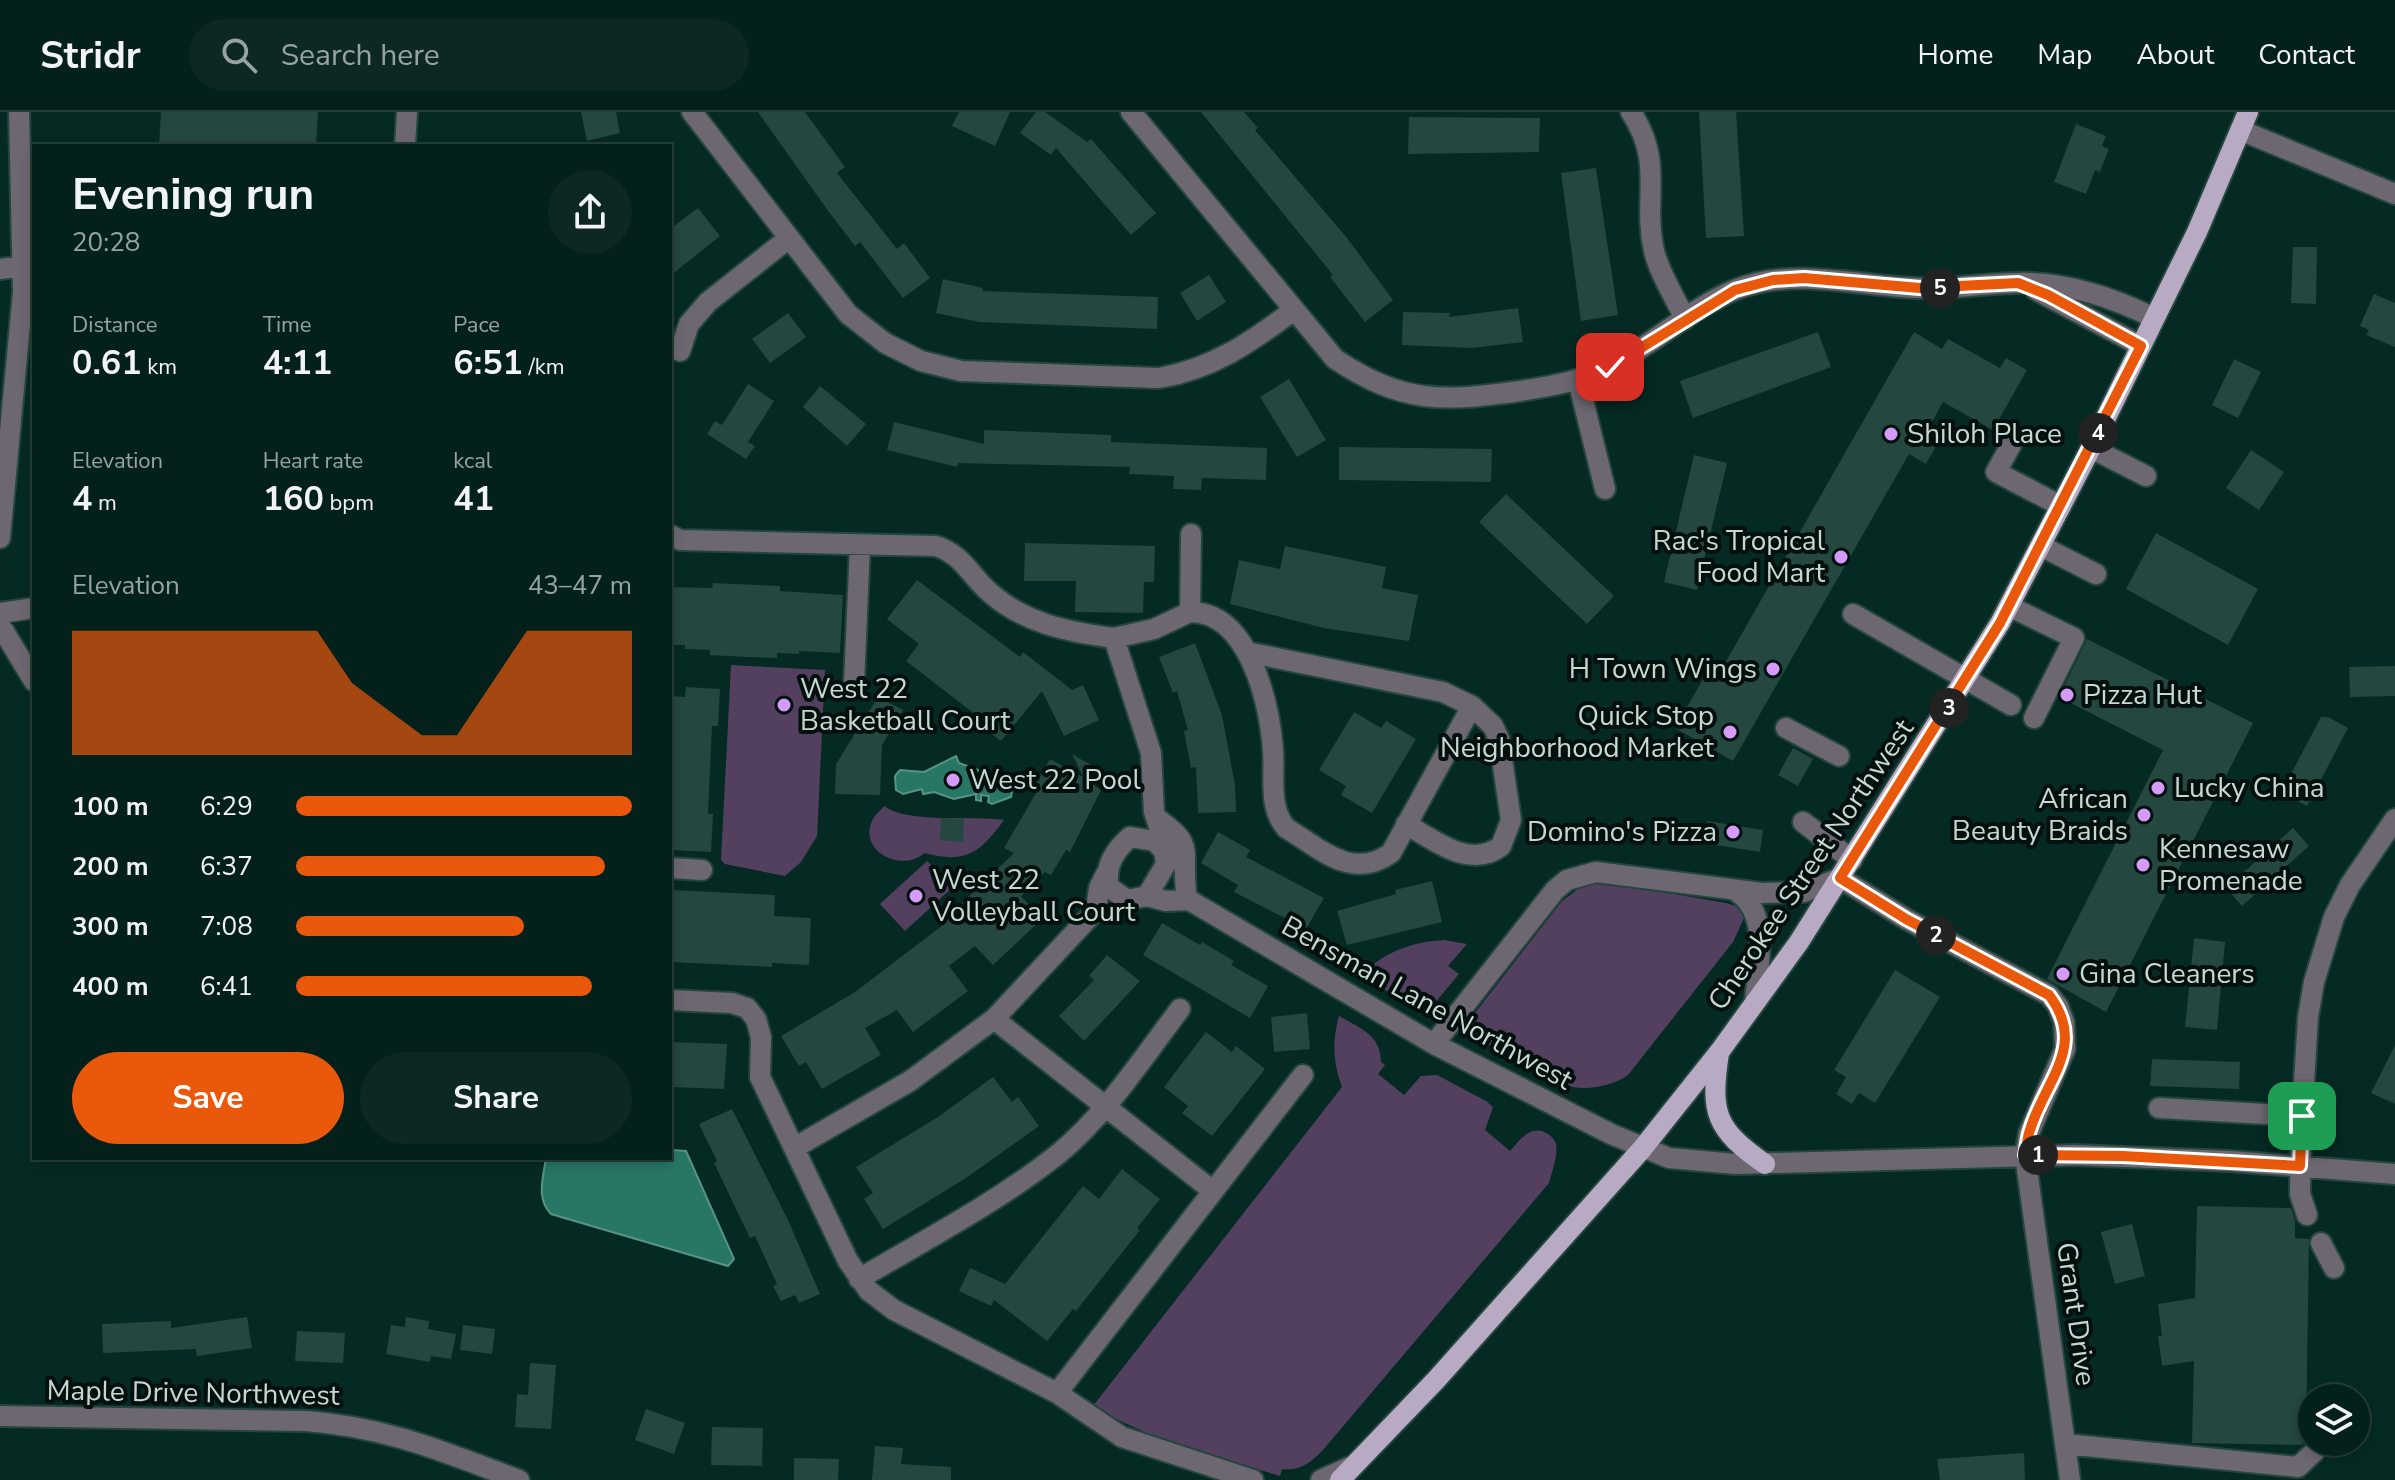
<!DOCTYPE html>
<meta charset="utf-8">
<style>
:root{--surface:#04201a;--page:#0d2823;--text:#f1f3f6;--muted:#97a3a2;--line:#253e39;--accent:#ea580c}
body{margin:0;font-family:"Nunito Sans",sans-serif;background:var(--page);color:var(--text);height:100vh;display:flex;flex-direction:column;font-size:30px;white-space:nowrap}
*{box-sizing:border-box;margin:0}
p{font-size:26px;color:var(--muted)}
.icon{flex:none;width:44px;height:44px;fill:none;stroke:currentColor;stroke-width:2;stroke-linecap:round;stroke-linejoin:round}
.map{position:relative;flex:1;overflow:hidden}
.details{position:absolute;left:32px;top:32px;width:640px;height:1016px;display:flex;flex-direction:column;background:var(--surface);border-radius:0px;box-shadow:0 4px 12px #0003,0 0 0 2px var(--line)}
.details>*{flex:none}
.tools{position:absolute;left:2298px;top:1272px;display:grid;gap:16px}
.tools a{display:grid;place-items:center;width:72px;height:72px;border-radius:50%;background:var(--surface);box-shadow:0 4px 12px #0003,0 0 0 2px var(--line);font-size:40px}
.pin{position:absolute;display:grid;place-items:center;width:68px;height:68px;color:#fff;margin:-34px;border-radius:16px;box-shadow:0 4px 12px #0006}
.km{position:absolute;width:40px;height:40px;margin:-20px;border-radius:50%;background:#222;color:#fff;font-size:22px;line-height:40px;text-align:center}
.round{display:grid;place-items:center;flex:none;width:84px;height:84px;border-radius:42px;background:var(--page)}
.head{display:flex;align-items:center;justify-content:space-between;height:136px;padding:0 40px}
h1{font-size:44px;font-weight:700;line-height:60px}
.figures{display:grid;grid-template-columns:repeat(3,1fr);gap:12px;height:136px;padding:8px 40px}
.figures div{display:grid;align-content:center}
.figures b{font-size:34px;font-weight:700}
.figures small{font-size:22px;font-weight:400}
.figures p{font-size:22px}
.chart{height:224px;padding:16px 40px}
.chart p{display:flex;justify-content:space-between}
.chart svg{width:100%;height:144px;margin-top:8px;fill:var(--accent);opacity:.7}
.primary-button{display:flex;gap:16px;margin-top:auto;padding:16px 40px}
.primary-button a{flex:1;height:92px;border-radius:48px;background:var(--accent);color:#fff;font-size:32px;font-weight:700;line-height:92px;text-align:center}
.primary-button a+a{background:var(--page);color:var(--text)}
ul{padding:0 40px;list-style:none;font-size:26px}
li{display:grid;grid-template-columns:128px 96px 1fr;align-items:center;height:60px}
li i{height:20px;border-radius:10px;background:var(--accent)}
header{display:flex;align-items:center;gap:48px;box-sizing:border-box;height:112px;padding:0 40px;background:var(--surface);border-bottom:2px solid var(--line)}
header strong{font-size:38px}
nav{display:flex;gap:44px;margin-inline-start:auto;font-size:28px}
.search{width:560px;height:72px;background:var(--page);display:flex;align-items:center;gap:20px;box-sizing:border-box;padding:0 28px;border-radius:44px;color:var(--muted);font-size:30px}
.map>svg:first-child{display:block}
</style>
<header>
<strong>Stridr</strong>
<div class="search"><svg class="icon" aria-label="search" viewBox="0 0 24 24"><circle cx="10" cy="10" r="6"/><path d="M15 15l6 6"/></svg>Search here</div>
<nav><a>Home</a><a>Map</a><a>About</a><a>Contact</a></nav>
</header>
<div class="map">
<svg width="2395" height="1368" viewBox="0 0 2395 1368">
<rect width="100%" height="100%" fill="#052a23"/>
<path fill="#53405f" d="M731,553L825,558L817,724L801,750L785,764L725,752L721,748Z
M884,694C907,712 972,703 1004,708C980,741 966,752 924,741C903,761 858,740 872,709C874,704 880,699 884,694Z
M927,749L953,775L905,819L880,792Z
M1604,770L1726,791L1739,795L1745,804L1733,830L1628,963C1612,974 1587,979 1568,974C1550,969 1478,930 1466,916L1468,910L1562,789L1582,774Z
M1444,828L1467,832L1448,854L1459,862L1434,892L1415,894L1363,866V861C1387,839 1412,830 1444,828Z
M1339,904C1360,916 1381,923 1381,950L1385,953L1378,962L1404,983L1421,964L1437,963L1486,989L1493,995L1485,1018L1510,1039C1520,1028 1531,1011 1548,1022C1551,1024 1555,1028 1556,1032C1558,1044 1552,1059 1549,1071L1323,1338C1310,1351 1301,1359 1282,1357L1280,1364C1216,1344 1151,1329 1093,1294L1342,975C1333,950 1332,929 1339,904Z"/>
<path fill="#287666" stroke="#579386" stroke-width="2" d="M956,644L959,651L984,660L985,666L1010,661L1013,674L1011,685L992,692L988,690L989,684L981,683V689L976,688V682L954,687L934,680L923,682L922,677L903,682L896,678L895,664L900,658L924,660Z
M670,1038L686,1039L734,1147L728,1154L551,1102C536,1087 543,1066 546,1046H670Z"/>
<path fill="#24473f" d="M161,0H318L316,34H159Z
M581,0H616L620,21L587,29Z
M758,0H805L845,55L837,61L897,137L904,131L930,166L903,186L860,130L855,134L826,96Z
M959,0H1010L995,34L952,14Z
M1036,0H1045L1087,30L1091,27L1156,101L1131,123L1056,36L1051,43L1020,21Z
M1201,0H1244L1258,16L1255,18L1347,126L1393,188L1365,210L1330,165L1333,163Z
M1699,0H1736L1744,124L1706,126Z
M1409,5L1540,6L1539,40L1408,42Z
M2076,12L2106,24L2102,34L2109,37L2100,60L2095,58L2086,82L2054,70Z
M1596,56L1618,203L1581,209L1561,61Z
M698,96L720,124L670,164V117Z
M2293,135H2317L2316,192L2291,191Z
M1209,163L1226,190L1197,209L1180,181Z
M943,167L983,176L982,179L1158,185L1157,217L979,210L936,201Z
M2374,182L2395,191V235L2366,223L2369,218L2360,214Z
M1518,196L1523,230L1472,236L1402,233L1403,200L1450,201L1449,205Z
M788,201L806,225L770,251L752,227Z
M1818,220L1831,255L1693,306L1680,269Z
M1914,220L1942,237L1948,227L2000,256L2006,246L2027,258L1993,318L1943,290L1923,326L1936,334L1926,352L1909,342L1733,649L1675,616L1714,548L1724,553Z
M2234,247L2261,260L2238,306L2212,293Z
M1289,267L1326,328L1297,345L1260,285Z
M748,272L774,289L748,330L755,334L746,347L707,322L715,309L722,313Z
M820,274L866,312L847,334L803,295Z
M894,310L984,332V318L1111,323V330L1267,336L1266,368L1202,366L1201,378L1173,377L1174,364L1129,362L1130,355L958,351L957,355L887,338Z
M1339,335L1492,337L1491,370L1339,368Z
M2251,338L2284,360L2259,398L2226,376Z
M1694,343L1727,351L1697,478L1664,470Z
M1506,382L1614,484L1587,512L1479,410Z
M2156,421L2258,477L2228,533L2126,477Z
M1025,431L1155,434L1154,470H1144L1143,501L1075,500L1076,469H1024Z
M1285,434L1386,455L1382,476L1418,483L1409,529L1324,516L1230,492L1239,448L1280,457Z
M917,468L1020,545L1023,540L1072,578L1083,573L1099,608L1064,624L1042,579L1001,629L973,608L976,603L906,549L919,532L887,507Z
M713,471L780,474V479L843,483L840,541L799,539V542L777,541V546L747,545L710,543V538L685,537V533H670V475L712,476Z
M2087,527L2253,611L2106,900L2047,867L2163,638L2059,585Z
M1195,531L1222,603L1235,673L1236,700L1198,701L1196,655L1191,656L1184,619L1188,618L1177,579L1173,581L1159,545Z
M2395,554V584L2350,585L2349,555Z
M686,575L720,577L718,614H712L708,702H713L711,740L670,738V584L685,585Z
M878,585L903,598L882,633L880,683L835,682L836,652Z
M1354,600L1381,616L1386,609L1416,627L1372,701L1341,683L1346,674L1319,658Z
M2321,605H2328L2348,616L2307,694L2281,681Z
M1793,636L1813,647L1798,674L1778,663Z
M1072,642L1103,660L1095,674L1101,678L1070,740L1066,738L1051,763L1045,760L1021,784L1042,807L993,853L975,834L949,854L968,879L913,920L897,898L865,916L881,943L822,977L806,950L799,954L781,924L855,880L943,813L941,811L1014,741L1004,736L1039,676L1035,674L1050,647L1083,665Z
M941,706L964,707L963,730L940,728Z
M1707,709L1763,718L1760,740L1703,731Z
M2293,716L2309,734L2242,794L2226,776Z
M1218,720L1250,738L1246,745L1324,786L1306,817L1234,780L1238,773L1201,751Z
M1432,769L1442,810L1347,833L1337,799L1396,782L1395,778Z
M672,778L775,783L774,804L811,806L809,853L772,851V855L670,850Z
M1162,811L1200,833L1202,830L1234,849L1231,853L1268,874L1250,906L1143,843Z
M2194,826L2225,830L2217,918L2185,915Z
M1107,843L1140,869L1084,929L1059,904L1094,868L1089,864Z
M1895,858L1940,885L1875,991L1859,981L1852,992L1836,982L1846,965L1834,958Z
M1307,901L1310,937L1274,940L1271,905Z
M1206,920L1232,940L1236,934L1265,957L1212,1024L1182,1001L1188,994L1164,975Z
M670,930L727,932L724,977L670,975Z
M2395,933V992L2371,981Z
M2152,947L2240,950L2239,977L2150,974Z
M993,965L1012,990L1018,985L1039,1014L966,1066L883,1117L864,1087L873,1081L856,1055L938,1005Z
M732,997L788,1108L820,1182L799,1191L795,1183L781,1189L773,1174L777,1172L755,1124L750,1126L714,1051L717,1049L699,1012Z
M1122,1057L1160,1087L1137,1116L1140,1118L1076,1199L1073,1197L1047,1229L994,1188L991,1194L959,1179L970,1156L1005,1172L1083,1074L1099,1087Z
M2197,1094L2291,1096L2295,1108V1126L2309,1127L2306,1327L2302,1333L2192,1331L2194,1249L2162,1254L2158,1224H2162L2158,1192L2195,1186Z
M2132,1112L2145,1164L2115,1172L2101,1120Z
M247,1205L252,1236L197,1244L196,1237L103,1241L102,1212L171,1209V1216Z
M406,1205L429,1209L428,1217L456,1222L451,1247L431,1244L430,1250L386,1242L391,1213L405,1215Z
M463,1213L495,1217L492,1242L460,1238Z
M297,1219L345,1221L343,1251L295,1249Z
M530,1251L556,1253L551,1317L515,1315L517,1282L528,1283Z
M646,1297L685,1311L674,1342L635,1328Z
M712,1315L763,1316L762,1354L711,1353Z
M875,1334L903,1336L901,1352L951,1355V1368H872Z
M2024,1341L2025,1368H1940L1937,1347Z
M794,1346L839,1347L838,1368H794Z"/>
<g fill="none" stroke-linecap="round" stroke-linejoin="round">
<g stroke="#24463f" stroke-width="24">
<path id="minor" d="M692,0L848,202L885,231L921,249L961,259L1159,266C1213,257 1251,230 1294,198
M1131,0L1335,247C1403,292 1442,290 1520,279C1552,274 1583,269 1613,253C1655,231 1692,195 1737,177C1794,155 1858,174 1917,176C1950,177 1982,172 2014,171C2062,169 2112,185 2154,206
M1631,0C1665,52 1642,86 1654,139C1660,163 1675,185 1685,207
M2240,18L2395,82
M405,34L407,0
M0,157L22,154
M2036,178L2141,234
M680,239L689,212L708,190L789,126
M1578,268L1605,377
M2011,333L1996,360L2061,394
M2091,336L2146,364
M670,423L680,428L936,434C961,442 969,461 987,478C1022,511 1068,520 1114,526L1151,641L1154,700L1162,723L1166,752L1147,784L1127,788L1109,775C1104,755 1114,739 1130,725L1155,729L1164,739
M0,426L23,180L19,0
M2041,434L2096,462
M2009,494L2074,526L2034,606
M1190,500C1249,500 1269,590 1273,638C1275,664 1268,695 1286,716C1321,737 1352,769 1391,741L1472,594
M0,501L34,496
M1853,502L2011,593
M0,513L34,569
M1114,526L1154,517L1190,500L1191,422
M1247,540L1443,580L1472,594L1493,614L1499,627L1511,708L1501,734C1470,758 1434,728 1406,712
M854,572L860,433
M1786,616L1839,644
M1159,708C1196,734 1181,738 1186,779
M1803,710L1852,748
M670,756L702,758
M1736,779C1771,801 1758,855 1755,889
M1147,784L1166,789L1189,788
M1189,788L1434,932L1611,1022L1669,1046L1736,1052L2075,1043L2230,1049L2395,1062
M670,888L732,891L747,896L756,907L761,925L760,965L848,1149L869,1179L894,1198L1057,1281L1303,963
M994,907L1213,1079
M1434,932L1555,778L1567,768L1596,760L1762,781L1804,780L1840,766L1906,807L2049,883L2058,894L2064,910L2065,937L2029,1021L2025,1043L2070,1368
M2159,996L2302,1004
M794,1036L910,969L994,907L1096,798L1099,776L1106,762
M2307,1103L2300,1082L2301,1020L2308,905L2314,870L2334,805L2350,773L2395,707
M2321,1131L2334,1156
M859,1167C925,1128 996,1091 1057,1043C1106,1003 1142,947 1180,897
M1057,1281L1122,1325L1253,1368
M2331,1286L2332,1283
M0,1304L306,1309C387,1315 444,1340 519,1368
M2065,1332L2298,1355L2314,1340L2319,1330
M1321,1368L1350,1355"/>
</g>
<g stroke="#24463f" stroke-width="24">
<path id="major" d="M1719,941C1710,1001 1715,1017 1765,1052
M1340,1368L1436,1268L1642,1037L1720,939L1799,830L2000,511L2091,336L2197,120L2248,0"/>
</g>
<use href="#minor" stroke="#6d6772" stroke-width="20"/>
<use href="#major" stroke="#b8aac2" stroke-width="20"/>
</g>
<g fill="none" stroke-linecap="round" stroke-linejoin="round">
<g stroke="#fff" stroke-width="16">
<path id="route" d="M1610,255L1735,178L1773,168L1804,166L1920,176L2018,171L2048,183L2141,234L2000,511L1840,766L1906,807L2049,883C2088,934 2045,968 2030,1018C2027,1026 2027,1035 2025,1043L2123,1044L2300,1054L2302,1004"/>
</g>
<use href="#route" stroke="#ea580c" stroke-width="10"/>
</g>
<g fill="#d59bfb" stroke="#03100d" stroke-width="3">
<circle cx="1891" cy="322" r="8"/>
<circle cx="1841" cy="445" r="8"/>
<circle cx="1773" cy="557" r="8"/>
<circle cx="2067" cy="583" r="8"/>
<circle cx="784" cy="593" r="8"/>
<circle cx="1730" cy="620" r="8"/>
<circle cx="953" cy="668" r="8"/>
<circle cx="2158" cy="676" r="8"/>
<circle cx="2144" cy="703" r="8"/>
<circle cx="1733" cy="720" r="8"/>
<circle cx="2143" cy="753" r="8"/>
<circle cx="916" cy="784" r="8"/>
<circle cx="2063" cy="862" r="8"/>
</g>
<g text-anchor="middle" dominant-baseline="central" stroke-width="8" stroke-linejoin="round" paint-order="stroke">
<g font-size="28" fill="#c5d8d2" stroke="#03100d" text-anchor="start">
<text x="1907" y="322">Shiloh Place</text>
<text x="1825" y="429" text-anchor="end">Rac's Tropical<tspan x="1825" dy="32">Food Mart</tspan></text>
<text x="1757" y="557" text-anchor="end">H Town Wings</text>
<text x="800" y="577">West 22<tspan x="800" dy="32">Basketball Court</tspan></text>
<text x="2083" y="583">Pizza Hut</text>
<text x="1714" y="604" text-anchor="end">Quick Stop<tspan x="1714" dy="32">Neighborhood Market</tspan></text>
<text x="969" y="668">West 22 Pool</text>
<text x="2174" y="676">Lucky China</text>
<text x="2128" y="687" text-anchor="end">African<tspan x="2128" dy="32">Beauty Braids</tspan></text>
<text x="1717" y="720" text-anchor="end">Domino's Pizza</text>
<text x="2159" y="737">Kennesaw<tspan x="2159" dy="32">Promenade</tspan></text>
<text x="932" y="768">West 22<tspan x="932" dy="32">Volleyball Court</tspan></text>
<text x="2079" y="862">Gina Cleaners</text>
</g>
<g font-size="28" fill="#c5d8d2" stroke="#03100d">
<text transform="translate(1811 753) rotate(-56)">Cherokee Street Northwest</text>
<text transform="translate(1427 891) rotate(29)">Bensman Lane Northwest</text>
<text transform="translate(2076 1202) rotate(82)">Grant Drive</text>
<text transform="translate(193 1281) rotate(1)">Maple Drive Northwest</text>
</g>
</g>
</svg>
<div class="tools">
<a><svg class="icon" aria-label="layers" viewBox="0 0 24 24"><path d="M12 4l9 5-9 5-9-5zM3 14l9 5 9-5"/></svg></a>
</div>
<div class="pin" style="left:2302px;top:1004px;background:#1e9e55"><svg class="icon" aria-label="arrive" viewBox="0 0 24 24"><path d="M6 21V4h12l-3 4 3 4H6"/></svg></div>
<div class="pin" style="left:1610px;top:255px;background:#d93025"><svg class="icon" aria-label="check" viewBox="0 0 24 24"><path d="M5 12l5 5 9-10"/></svg></div>
<b class="km" style="left:2038px;top:1043px">1</b>
<b class="km" style="left:1936px;top:823px">2</b>
<b class="km" style="left:1949px;top:596px">3</b>
<b class="km" style="left:2098px;top:321px">4</b>
<b class="km" style="left:1940px;top:176px">5</b>
<section class="details">
<div class="head"><div><h1>Evening run</h1><p>20:28</p></div><a class="round"><svg class="icon" aria-label="share" viewBox="0 0 24 24"><path d="M12 15V3M7 8l5-5 5 5M5 13v7h14v-7"/></svg></a></div>
<div class="figures">
<div><p>Distance</p><b>0.61<small> km</small></b></div>
<div><p>Time</p><b>4:11</b></div>
<div><p>Pace</p><b>6:51<small> /km</small></b></div>
</div>
<div class="figures">
<div><p>Elevation</p><b>4<small> m</small></b></div>
<div><p>Heart rate</p><b>160<small> bpm</small></b></div>
<div><p>kcal</p><b>41</b></div>
</div>
<div class="chart"><p><span>Elevation</span>43–47 m</p>
<svg viewBox="0 0 160 44" preserveAspectRatio="none"><path d="M0 44V6L10 6L20 6L30 6L40 6L50 6L60 6L70 6L80 22L90 30L100 38L110 38L120 22L130 6L140 6L150 6L160 6V44z"/></svg>
</div>
<ul>
<li><b>100 m</b>6:29<i style="width:100%"></i></li>
<li><b>200 m</b>6:37<i style="width:92%"></i></li>
<li><b>300 m</b>7:08<i style="width:68%"></i></li>
<li><b>400 m</b>6:41<i style="width:88%"></i></li>
</ul>
<div class="primary-button"><a>Save</a><a>Share</a></div>
</section>
</div>
